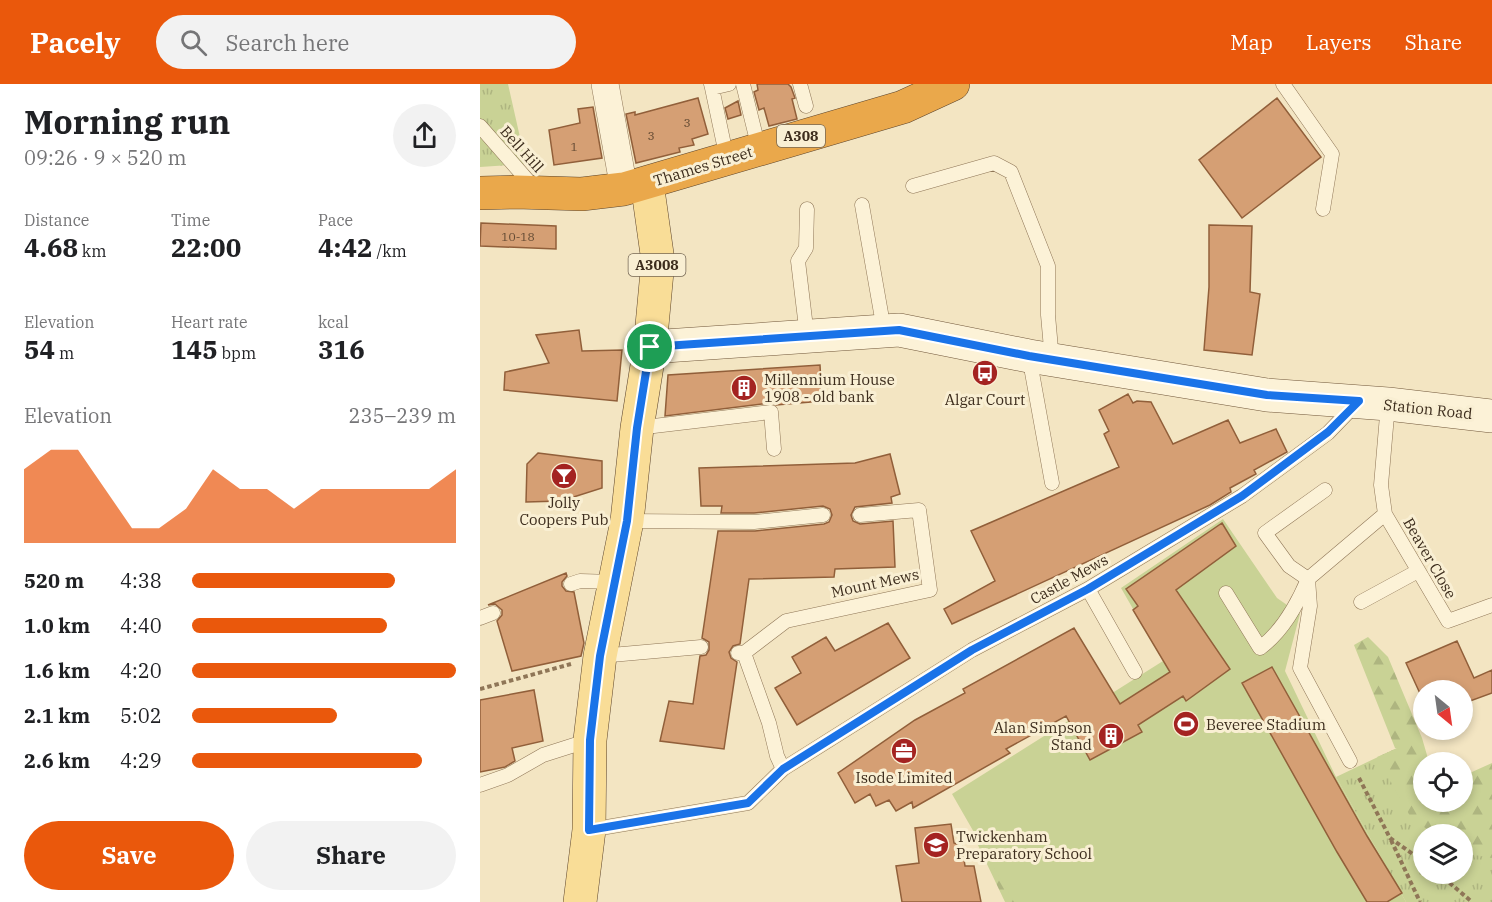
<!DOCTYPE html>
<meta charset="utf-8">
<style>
:root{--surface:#fff;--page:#f2f2f2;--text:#202124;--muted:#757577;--accent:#ea580c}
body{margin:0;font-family:"IBM Plex Serif",serif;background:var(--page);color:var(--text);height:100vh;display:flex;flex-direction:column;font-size:22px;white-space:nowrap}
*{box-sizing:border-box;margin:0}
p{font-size:20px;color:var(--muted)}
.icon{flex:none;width:33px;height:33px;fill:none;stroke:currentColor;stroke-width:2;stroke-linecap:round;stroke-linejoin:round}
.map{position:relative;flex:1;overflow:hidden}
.details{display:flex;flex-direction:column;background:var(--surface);width:480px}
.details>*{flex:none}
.needle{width:39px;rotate:151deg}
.buttons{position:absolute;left:933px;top:596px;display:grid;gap:12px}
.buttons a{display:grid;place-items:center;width:60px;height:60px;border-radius:50%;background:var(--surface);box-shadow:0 3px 9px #0003;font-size:30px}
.pin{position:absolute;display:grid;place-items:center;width:51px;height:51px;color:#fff;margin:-26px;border:3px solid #fff;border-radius:50%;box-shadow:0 2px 6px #0007}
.round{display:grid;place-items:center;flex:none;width:63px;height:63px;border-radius:32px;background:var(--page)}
.head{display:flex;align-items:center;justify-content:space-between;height:102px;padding:0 24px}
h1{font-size:33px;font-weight:700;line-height:45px}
.figures{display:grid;grid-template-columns:repeat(3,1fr);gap:9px;height:102px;padding:6px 24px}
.figures div{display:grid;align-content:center}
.figures b{font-size:26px;font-weight:700}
.figures small{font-size:16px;font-weight:400}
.figures p{font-size:16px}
.chart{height:168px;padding:12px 24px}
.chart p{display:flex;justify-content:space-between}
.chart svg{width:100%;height:108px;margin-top:6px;fill:var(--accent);opacity:.7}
.primary-button{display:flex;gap:12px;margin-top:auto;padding:12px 24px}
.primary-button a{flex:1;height:69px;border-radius:36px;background:var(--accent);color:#fff;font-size:24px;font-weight:700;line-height:69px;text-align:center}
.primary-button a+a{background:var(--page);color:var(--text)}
ul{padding:0 24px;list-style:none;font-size:20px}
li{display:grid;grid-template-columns:96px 72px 1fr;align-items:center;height:45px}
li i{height:15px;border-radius:8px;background:var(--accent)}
header{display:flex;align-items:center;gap:36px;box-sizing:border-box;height:84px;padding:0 30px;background:var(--accent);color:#fff}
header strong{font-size:28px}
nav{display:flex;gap:33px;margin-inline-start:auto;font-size:21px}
.search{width:420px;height:54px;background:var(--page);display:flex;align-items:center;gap:15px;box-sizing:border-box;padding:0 21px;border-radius:33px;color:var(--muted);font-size:22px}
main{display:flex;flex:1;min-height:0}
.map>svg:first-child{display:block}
</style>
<header>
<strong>Pacely</strong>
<div class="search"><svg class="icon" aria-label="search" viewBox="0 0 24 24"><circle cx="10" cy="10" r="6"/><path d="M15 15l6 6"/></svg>Search here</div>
<nav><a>Map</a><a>Layers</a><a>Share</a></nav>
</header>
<main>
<section class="details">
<div class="head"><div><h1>Morning run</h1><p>09:26 · 9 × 520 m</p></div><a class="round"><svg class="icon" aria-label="share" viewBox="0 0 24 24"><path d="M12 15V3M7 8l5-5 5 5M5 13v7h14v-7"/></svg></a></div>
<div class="figures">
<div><p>Distance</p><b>4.68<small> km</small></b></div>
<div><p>Time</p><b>22:00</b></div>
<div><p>Pace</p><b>4:42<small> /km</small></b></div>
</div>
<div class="figures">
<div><p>Elevation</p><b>54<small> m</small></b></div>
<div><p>Heart rate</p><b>145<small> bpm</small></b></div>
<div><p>kcal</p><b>316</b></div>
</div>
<div class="chart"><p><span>Elevation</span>235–239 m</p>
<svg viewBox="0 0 160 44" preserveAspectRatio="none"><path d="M0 44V14L10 6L20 6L30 22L40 38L50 38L60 30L70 14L80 22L90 22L100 30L110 22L120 22L130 22L140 22L150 22L160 14V44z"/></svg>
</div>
<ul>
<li><b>520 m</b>4:38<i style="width:77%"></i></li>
<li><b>1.0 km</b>4:40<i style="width:74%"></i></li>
<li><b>1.6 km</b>4:20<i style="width:100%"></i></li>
<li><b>2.1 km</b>5:02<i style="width:55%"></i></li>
<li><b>2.6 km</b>4:29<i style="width:87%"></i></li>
</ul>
<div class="primary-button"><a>Save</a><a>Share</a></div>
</section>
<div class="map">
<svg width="1012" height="818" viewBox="0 0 1012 818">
<defs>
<pattern id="grass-tufts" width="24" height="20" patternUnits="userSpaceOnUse" patternTransform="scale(1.5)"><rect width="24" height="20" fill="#c9d295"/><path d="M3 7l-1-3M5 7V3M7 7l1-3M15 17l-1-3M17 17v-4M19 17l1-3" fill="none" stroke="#aeb580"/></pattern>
<pattern id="forest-firs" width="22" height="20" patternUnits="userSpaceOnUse" patternTransform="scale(1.5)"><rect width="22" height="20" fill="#c9d295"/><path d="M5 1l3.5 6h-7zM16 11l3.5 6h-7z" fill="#aeb580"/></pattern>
</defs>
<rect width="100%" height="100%" fill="#f3e5c2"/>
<path fill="url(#grass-tufts)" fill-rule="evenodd" d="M0,0H28L46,80L0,83Z
M921,662L944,717H982L1012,691V818H926L856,693ZM944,750H982V789H944Z"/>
<path fill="url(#forest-firs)" d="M888,553L908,573L942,654L949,678H944V717H982L983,692L1012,679V774L983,769L982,750H953L930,732L897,673L918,664H915L874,561Z
M496,757L521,759L556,818H525Z"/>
<path fill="#c9d295" d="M743,435L797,514L820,530L805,587L856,693L926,818H534L472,710L683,577L641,504Z"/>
<path fill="#d59f74" stroke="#915f3a" stroke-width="1.5" d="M277,0H308L311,3L315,14L312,15L317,35L289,42L284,24L279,26L274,8L278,6Z
M218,14L228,50L212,55L214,61L199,64L200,68L156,79L146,30L155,28V31Z
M797,14L841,73L762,134L719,76Z
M258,17L261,31L248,35L245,24Z
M113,23L122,74L74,81L69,46L100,39L98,25Z
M1,139L76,142V165L0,162Z
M729,141L772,142L770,208L780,210L772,271L724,266L729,203Z
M99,246L102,267L142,266L137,317L24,306L25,288L69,279L56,251Z
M340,281L342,317L296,321L290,319L185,332L188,291Z
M648,310L653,319L657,317L671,318L693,360L748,336L760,359L796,345L807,368L774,386L776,390L750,404L751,408L730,421L472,540L464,525L515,497L491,447L639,383L624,350L629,347L619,326Z
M58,369L122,377V404L81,417L46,418L47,380Z
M410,370L420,410L411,413L412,419L375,423L371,431L373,437L380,440L413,437L415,483L355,485L354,493L269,495L260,560L253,562L249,568L251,574L257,578L244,665L180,657L189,617L213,620L220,572L226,571L229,566V558L222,554L238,447H275L344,440L349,438L352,431L350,425L343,422L274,429H241L242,422H221L219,384L375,379Z
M742,439L756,462L696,506L750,585L706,617L703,612L658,641L662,648L610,676L586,632L526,665L530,669L433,724L432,718L416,727L409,716L396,722L390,710L375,719L358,689L435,636L485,609L483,605L594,544L640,620L690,588L653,526L658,522L646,505Z
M86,489L87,492L82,498V502L86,507L94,508L104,559L101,572L32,587L17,537L22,531V526L15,520L8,521Z
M408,539L430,574L317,641L295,604L321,589L312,573L346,553L355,567Z
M977,557L994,594L1012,586V609L982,620V606H944V629L939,617L943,616L926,579Z
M792,583L887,752L922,809L907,818H887L857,768L762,599Z
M54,606L63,657L32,664L35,677L25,683L0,688V616Z
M471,740L474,759L482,762L485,782H494L501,818H422L416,782L439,779L435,744Z"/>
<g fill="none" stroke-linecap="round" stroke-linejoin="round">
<g stroke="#8f7657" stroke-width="15">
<path id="lane" d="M231,0L232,4L249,0
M263,0L279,65
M320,0L326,22
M803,0L852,70L843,125
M232,4L247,75
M0,42L56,106
M433,102L514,79L531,88L568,182V231L572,276
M382,121L404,246
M327,252L318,177L326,164L327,125
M549,272L572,399
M908,320L901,401L905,430L968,537L1012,521
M157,344L291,328L294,365
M147,437L274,438L343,431
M91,500L100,497L134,498
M608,505L655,588
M746,509L780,564C803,547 817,521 828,495L809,482L785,449L845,406
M881,518L938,487
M0,534L13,529
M258,569H264L306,537L450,506L439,426L380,431
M264,569L289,639L297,672L303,685
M120,572L221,563
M870,677L820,584L830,522L828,495L905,430
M0,701L28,691L63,671L110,656
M109,746L268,719L303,685L427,607L492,566L608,505L762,412L848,349L875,321"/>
</g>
<g stroke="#8f7657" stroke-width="28">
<path id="street" d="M125,0L144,105"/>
</g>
<g stroke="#71573a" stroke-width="34">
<path id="secondary" d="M170,263L419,246L549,272L787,311L908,320L1012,332"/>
</g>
<g stroke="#5c442c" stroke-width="34">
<path id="primary" d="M100,818L109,746L110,656L120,572L147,437L157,344L170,263L178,177L167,99"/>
</g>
<g stroke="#5c442c" stroke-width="34">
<path id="highway" d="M0,109L36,108L102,110L144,105L423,23L473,0"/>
</g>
<path stroke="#8f7657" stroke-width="4" stroke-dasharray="4.5 3" stroke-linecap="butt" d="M0,605L91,580
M879,694L910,754L944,778
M911,756L940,818
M958,789L992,818"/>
<use href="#lane" stroke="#fcf2d7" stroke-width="14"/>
<use href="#street" stroke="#fcf2d7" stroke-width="27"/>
<use href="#secondary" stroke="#fcf2d7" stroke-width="33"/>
<use href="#primary" stroke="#f9dd97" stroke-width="33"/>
<use href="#highway" stroke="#eaa84b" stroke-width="33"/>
</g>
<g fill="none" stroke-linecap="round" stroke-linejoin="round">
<g stroke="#fff" stroke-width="12">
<path id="route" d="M419,246L549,272L787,311L879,317L848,348L762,412L608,505L492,566L427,607L303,685L268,719L109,746L110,656L120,572L147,437L157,344L170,263Z"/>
</g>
<use href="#route" stroke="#1a73e8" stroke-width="8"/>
</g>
<defs>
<g id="bus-disc" transform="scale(1.35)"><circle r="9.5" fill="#a42321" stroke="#f9efd3"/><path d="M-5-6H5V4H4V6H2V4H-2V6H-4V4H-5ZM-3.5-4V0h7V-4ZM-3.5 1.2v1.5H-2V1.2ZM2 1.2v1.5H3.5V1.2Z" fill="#fff"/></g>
<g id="building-disc" transform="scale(1.35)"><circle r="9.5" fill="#a42321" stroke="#f9efd3"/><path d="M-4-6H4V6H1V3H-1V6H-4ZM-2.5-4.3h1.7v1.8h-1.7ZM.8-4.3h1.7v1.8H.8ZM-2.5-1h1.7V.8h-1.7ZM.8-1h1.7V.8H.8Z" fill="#fff"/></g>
<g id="bar-disc" transform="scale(1.35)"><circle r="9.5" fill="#a42321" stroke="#f9efd3"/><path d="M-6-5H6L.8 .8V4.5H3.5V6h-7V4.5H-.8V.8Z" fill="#fff"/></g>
<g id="stadium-disc" transform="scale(1.35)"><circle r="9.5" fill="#a42321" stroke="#f9efd3"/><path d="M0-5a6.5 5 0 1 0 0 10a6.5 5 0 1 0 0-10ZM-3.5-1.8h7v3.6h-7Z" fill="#fff"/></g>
<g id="office-disc" transform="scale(1.35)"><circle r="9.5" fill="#a42321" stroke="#f9efd3"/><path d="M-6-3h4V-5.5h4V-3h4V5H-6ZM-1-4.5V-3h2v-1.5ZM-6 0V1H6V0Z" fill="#fff"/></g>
<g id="school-disc" transform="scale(1.35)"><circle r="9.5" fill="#a42321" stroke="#f9efd3"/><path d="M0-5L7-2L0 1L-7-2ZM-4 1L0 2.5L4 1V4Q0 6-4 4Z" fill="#fff"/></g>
</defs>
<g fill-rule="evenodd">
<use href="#bus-disc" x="505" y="289"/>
<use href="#building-disc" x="264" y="304"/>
<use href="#bar-disc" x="84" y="392"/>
<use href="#stadium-disc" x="706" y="640"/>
<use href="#building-disc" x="631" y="652"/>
<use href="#office-disc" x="424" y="667"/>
<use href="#school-disc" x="456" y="761"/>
</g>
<g text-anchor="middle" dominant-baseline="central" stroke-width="6" stroke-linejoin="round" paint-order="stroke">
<g font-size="12" fill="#634a33">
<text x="207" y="38">3</text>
<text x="171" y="51">3</text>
<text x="94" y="62">1</text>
<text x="38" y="152">10-18</text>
</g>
<g fill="#f9efd3" stroke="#756754" stroke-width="1.5">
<rect x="297" y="41" width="48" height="22" rx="4.5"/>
<rect x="148.5" y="170" width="57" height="22" rx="4.5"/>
</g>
<g font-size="14" font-weight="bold" fill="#3d2d1d">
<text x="321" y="52">A308</text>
<text x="177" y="181">A3008</text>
</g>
<g font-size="15" fill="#3d2d1d" stroke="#f9efd3">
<text transform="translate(42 65) rotate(48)">Bell Hill</text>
<text transform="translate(223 82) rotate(-17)">Thames Street</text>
<text transform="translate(948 325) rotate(6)">Station Road</text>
<text transform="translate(950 474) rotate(60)">Beaver Close</text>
<text transform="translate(589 495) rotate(-29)">Castle Mews</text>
<text transform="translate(395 499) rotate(-12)">Mount Mews</text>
</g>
<g font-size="15" fill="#3d2d1d" stroke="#f9efd3" text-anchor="start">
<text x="284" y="295">Millennium House<tspan x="284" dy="17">1908 - old bank</tspan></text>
<text x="505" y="315" text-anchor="middle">Algar Court</text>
<text x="84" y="418" text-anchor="middle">Jolly<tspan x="84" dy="17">Coopers Pub</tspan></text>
<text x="726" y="640">Beveree Stadium</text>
<text x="612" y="643" text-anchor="end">Alan Simpson<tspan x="612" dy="17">Stand</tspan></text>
<text x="424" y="693" text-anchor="middle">Isode Limited</text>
<text x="476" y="752">Twickenham<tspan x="476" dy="17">Preparatory School</tspan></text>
</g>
</g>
</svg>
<div class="buttons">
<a><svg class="needle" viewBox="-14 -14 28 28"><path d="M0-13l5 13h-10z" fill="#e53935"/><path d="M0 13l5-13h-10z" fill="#757577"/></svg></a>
<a><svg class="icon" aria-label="locate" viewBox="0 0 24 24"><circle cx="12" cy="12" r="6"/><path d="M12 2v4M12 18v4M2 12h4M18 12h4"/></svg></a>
<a><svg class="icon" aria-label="layers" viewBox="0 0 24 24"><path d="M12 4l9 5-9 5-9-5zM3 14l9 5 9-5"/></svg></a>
</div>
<div class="pin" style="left:170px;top:263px;background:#1e9e55"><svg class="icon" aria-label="arrive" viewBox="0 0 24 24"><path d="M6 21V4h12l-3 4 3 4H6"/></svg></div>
</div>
</main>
